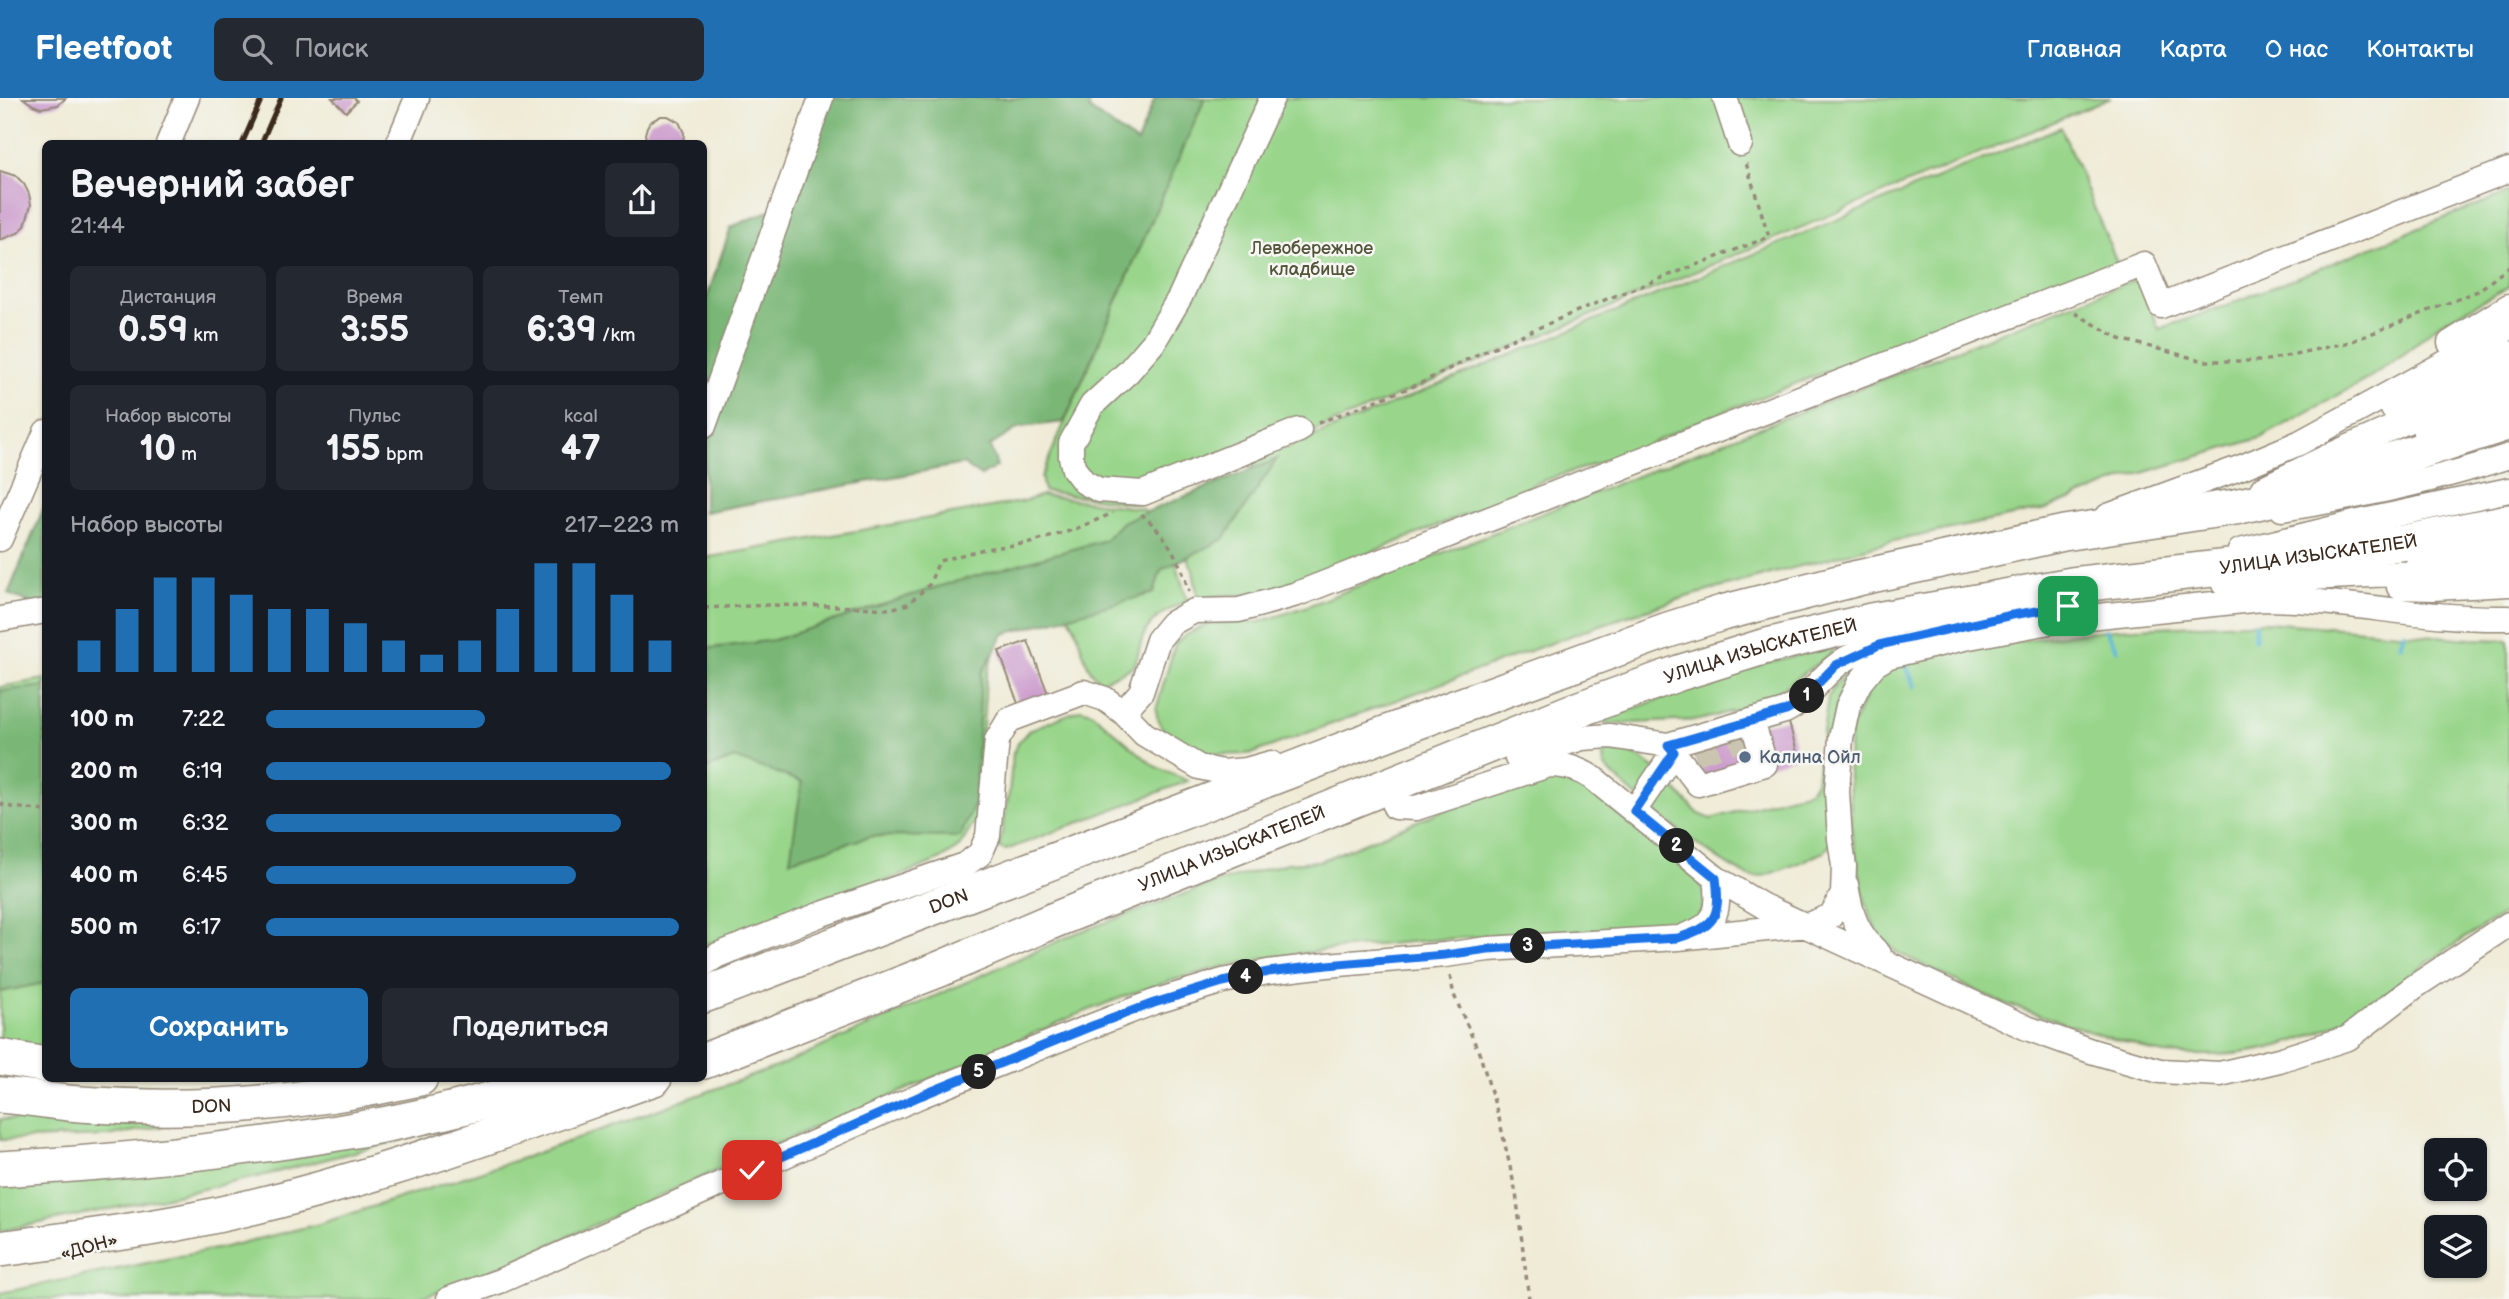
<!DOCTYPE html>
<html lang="ru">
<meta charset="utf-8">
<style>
:root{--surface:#171b24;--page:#242831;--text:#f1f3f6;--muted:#9ea1a6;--accent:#1f6fb2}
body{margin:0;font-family:"Balsamiq Sans",sans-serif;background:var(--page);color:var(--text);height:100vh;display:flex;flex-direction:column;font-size:26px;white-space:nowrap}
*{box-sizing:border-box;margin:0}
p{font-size:23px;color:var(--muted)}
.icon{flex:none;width:38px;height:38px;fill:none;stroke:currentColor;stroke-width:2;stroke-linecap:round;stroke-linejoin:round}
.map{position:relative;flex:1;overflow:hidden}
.details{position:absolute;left:42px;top:42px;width:665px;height:942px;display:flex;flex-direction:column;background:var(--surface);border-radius:10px;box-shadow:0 2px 5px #0004}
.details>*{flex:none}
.controls{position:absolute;left:2424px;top:1040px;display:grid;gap:14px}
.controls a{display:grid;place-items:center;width:63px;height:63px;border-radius:10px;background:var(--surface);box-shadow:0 2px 5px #0004;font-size:35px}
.pin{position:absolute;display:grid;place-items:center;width:60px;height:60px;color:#fff;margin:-30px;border-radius:14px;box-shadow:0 4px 10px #0006}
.km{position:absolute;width:35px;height:35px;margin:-18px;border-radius:50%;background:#222;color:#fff;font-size:19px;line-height:35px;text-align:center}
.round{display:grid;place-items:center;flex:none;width:74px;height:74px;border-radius:10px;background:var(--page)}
.headline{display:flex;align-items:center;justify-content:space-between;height:119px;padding:0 28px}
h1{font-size:38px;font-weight:600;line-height:52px}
.figures{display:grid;grid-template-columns:repeat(3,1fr);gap:10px;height:119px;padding:7px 28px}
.figures div{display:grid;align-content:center;border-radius:10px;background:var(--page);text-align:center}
.figures b{font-size:35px;font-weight:600}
.figures small{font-size:19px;font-weight:400}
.figures p{font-size:19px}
.chart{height:196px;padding:14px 28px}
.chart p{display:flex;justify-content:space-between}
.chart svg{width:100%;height:126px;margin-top:7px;stroke:var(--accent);stroke-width:6}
.cta{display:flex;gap:14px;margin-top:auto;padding:14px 28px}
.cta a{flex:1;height:80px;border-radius:10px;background:var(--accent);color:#fff;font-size:28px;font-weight:600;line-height:80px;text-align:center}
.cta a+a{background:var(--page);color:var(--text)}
ul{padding:0 28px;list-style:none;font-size:23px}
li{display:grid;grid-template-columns:112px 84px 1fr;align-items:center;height:52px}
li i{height:18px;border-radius:9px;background:var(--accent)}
header{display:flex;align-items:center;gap:42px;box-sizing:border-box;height:98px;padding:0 35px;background:var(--accent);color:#fff}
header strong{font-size:33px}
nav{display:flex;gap:38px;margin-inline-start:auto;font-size:24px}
.search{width:490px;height:63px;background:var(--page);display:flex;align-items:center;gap:18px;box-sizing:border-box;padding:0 24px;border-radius:10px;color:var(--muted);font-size:26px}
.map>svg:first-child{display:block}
</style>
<header>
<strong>Fleetfoot</strong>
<div class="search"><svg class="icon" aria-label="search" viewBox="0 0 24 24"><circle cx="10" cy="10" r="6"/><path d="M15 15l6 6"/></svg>Поиск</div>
<nav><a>Главная</a><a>Карта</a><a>О нас</a><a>Контакты</a></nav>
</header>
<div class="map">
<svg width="2509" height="1201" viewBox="0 0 2509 1201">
<rect width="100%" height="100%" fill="#f6f6f2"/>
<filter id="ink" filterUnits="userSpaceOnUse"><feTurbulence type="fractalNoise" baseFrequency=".0143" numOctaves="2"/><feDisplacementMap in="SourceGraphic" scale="14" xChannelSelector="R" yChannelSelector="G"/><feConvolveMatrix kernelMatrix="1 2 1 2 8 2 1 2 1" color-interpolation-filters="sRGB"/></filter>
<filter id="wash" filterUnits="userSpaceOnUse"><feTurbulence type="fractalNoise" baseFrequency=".00686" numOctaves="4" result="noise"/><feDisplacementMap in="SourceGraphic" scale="28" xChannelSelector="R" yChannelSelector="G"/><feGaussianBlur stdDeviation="1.57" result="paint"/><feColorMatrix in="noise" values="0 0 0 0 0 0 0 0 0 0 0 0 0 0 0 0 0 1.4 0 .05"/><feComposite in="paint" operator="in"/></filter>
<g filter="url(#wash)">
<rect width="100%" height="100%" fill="#efebd6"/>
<path fill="#99d68b" stroke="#6a8054" stroke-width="2" d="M1205,0H2111L1139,406L1044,393L1041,379Z
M2061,29L2117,165L2042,190L1998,210L1948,226L1692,326L1631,355L1536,385L1516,396L1296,485L1249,497H1225L1198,501L1193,472L1183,451L1259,361Z
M2509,94V189L2440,225L2405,255L2366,282L2260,340L2126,380L2046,411L1889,444L1686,499L1597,528L1253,655C1220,660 1160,654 1156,612L1175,546L1184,538L1209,525L1259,524L1305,509L2139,180L2159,231L2230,206Z
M1042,397L1142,411L1162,427L1001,533L986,579L977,720L960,748L941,761L902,777L704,847V460L1025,403Z
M1175,461L1187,503C1165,513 1146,522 1140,548C1138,556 1137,562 1133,569L1102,583C1086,576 1082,548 1076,532C1073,525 1068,518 1064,512Z
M2267,524L2471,541L2509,542V812C2478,833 2445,851 2415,874C2352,924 2290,957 2207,957C2191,957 2174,958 2159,955C2143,951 2130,942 2113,941L1997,903L1896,854L1878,837L1865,804L1852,736L1848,662L1851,629L1874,582L1887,572L1914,561L2045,539L2114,531Z
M1831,549L1832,555L1761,605L1700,622L1607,626L1605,624L1607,620L1757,567Z
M1851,572L1853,573L1846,584L1835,611L1831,746L1824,754C1809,760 1768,780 1754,779C1731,777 1617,687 1604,667L1603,658L1610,650C1639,646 1679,696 1699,716L1711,721L1809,693L1816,684L1828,599L1840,580Z
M45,581V955L0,946V589Z
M1081,611L1091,614L1154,668L1188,683L1006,752L999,750L1009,696L1013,655L1020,642L1029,632Z
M1558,676L1586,690L1697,782L1705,796C1705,807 1701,818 1691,823C1676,831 1656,828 1639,829C1570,835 1501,836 1433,842C1350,849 1267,855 1187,878C1061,914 947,980 824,1025L463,1185L416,1201H0V1195L225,1149L319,1126L526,1059L779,968L1076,835L1218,784L1287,765L1320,763L1468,702Z
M0,1021L193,1023L107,1038L0,1042Z
M455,1028L265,1077L140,1105L0,1133V1083Z"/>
<path fill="#7ab777" stroke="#5a704a" stroke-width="2" d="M825,0H1090L1089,11L1137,45L1155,0H1205L1064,324L1020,329L990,348L997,368L981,378L963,366L704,414V208L731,129L788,105Z
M1277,361L1224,441L1161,472L1154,495L1004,536L981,576L975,705L960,739L872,738L790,762L802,684L734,660L704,672V551L774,542L940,488L1105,442L1122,424Z
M45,407V511L8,496Z
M45,588V885L0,894V593Z"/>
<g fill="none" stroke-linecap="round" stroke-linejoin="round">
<path stroke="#58b7d6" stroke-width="5" d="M2106,532L2117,551
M2255,541V526
M2401,547L2404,535
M1905,567L1915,588"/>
</g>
<g id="blocks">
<path fill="#cb9acc" d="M23,0H66L58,7L41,10L33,7Z
M332,0H354L357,3L346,14Z
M661,18H668L679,24L684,35L683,46H647L645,36L647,29L650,24Z
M0,73L16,78L24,86L29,96L31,107L25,128L18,135L0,142Z
M1028,543L1050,601L1020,611L999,553Z
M1788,621L1798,658L1706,688L1691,640Z"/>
</g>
</g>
<g filter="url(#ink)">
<use href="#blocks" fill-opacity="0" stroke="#958a7a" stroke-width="2"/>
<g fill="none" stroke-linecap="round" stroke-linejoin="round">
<path stroke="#cbc4b1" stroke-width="24" stroke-dasharray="24 12" stroke-linecap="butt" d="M1695,655L1756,637"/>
<g stroke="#958a7a" stroke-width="27">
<path id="minor" d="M1272,0L1180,199L1153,245L1128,274L1092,307L1071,345V359L1074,371L1084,384L1099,392L1143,395L1299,332
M1725,0L1740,46
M168,46L187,0
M398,46L417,0
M2450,245L2509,208
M2393,311L2509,255
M704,328L821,0
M2425,335L2509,302
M2263,390L2331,357L2509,278
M2282,411C2359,399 2435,383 2509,358
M2108,418L2242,369L2299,345L2509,230
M0,441L46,334
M2240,453L2359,424L2509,392
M2418,458L2509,446
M2223,484L2413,475L2509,465
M2399,489L2433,490L2509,486
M2248,501C2335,499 2421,522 2509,520
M0,521L46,513
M1123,614L1141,594L1158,542L1172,525L1194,513L1239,512L1297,496L2144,166L2161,208L2509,72
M1668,647L1698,686L1765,666L1752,623
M1517,660L1582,640L1610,638L1668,647L1785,613C1807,602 1818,582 1836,568C1851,555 1874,549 1893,544
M1395,709L1416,710L1549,667C1567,667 1578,671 1593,680L1716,780L1763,808L2027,930L2091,953L2160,973L2220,976L2279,962L2348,940L2414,889L2509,826
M1634,713L1674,654
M1846,787C1851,817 1856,835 1879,856
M1687,837C1718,827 1720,810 1716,780
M704,866L718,857L819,817L964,767L980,756L988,738L997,642L1009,622L1084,594L1105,601L1123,614L1144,636L1199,669L1222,674L1246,672L1271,665
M449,1201L500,1183L920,998L1092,928L1154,904L1223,883L1268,874L1327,867L1445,857L1488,851L1678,840L1808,827L1831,818L1843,796L1844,768L1840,741L1837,693L1841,640L1848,608L1860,584L1874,567L1889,558L1964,540L2060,522L2262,501"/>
</g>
<g stroke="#958a7a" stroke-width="38">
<g id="highway">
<path id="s1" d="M704,897L1416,624L1668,532L1722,515L1858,480L2064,435L2235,409L2279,399L2509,324"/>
<path d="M0,959L46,967"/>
<path id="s2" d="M704,963L940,871L1052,823L1571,614L1679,575L1763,549L1871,523L2072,487L2229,469L2408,444L2509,424"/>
<path id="s3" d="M0,997C27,999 53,1004 80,1006C194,1015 309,1005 420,980"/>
<path d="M0,1071C123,1064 245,1052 366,1030C434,1018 502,999 569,980"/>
<path d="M0,1151C59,1143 119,1136 178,1125C341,1094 498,1035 654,980"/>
</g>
</g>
<path stroke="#958a7a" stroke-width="3.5" stroke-dasharray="5 5" stroke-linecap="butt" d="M2075,215L2120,241L2204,263H2263L2350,244L2478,193L2509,169
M1318,325L1419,286L1478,256L1589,208L1769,139L1746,65
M1141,416C1167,437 1180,462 1189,494
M704,510L768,507L836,508L890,511L908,506L929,487L939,463L984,451L1030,445L1073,432L1113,415
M0,705L4,708L46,713
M1450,878L1454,897L1480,957L1499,1020L1516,1095L1529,1201"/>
<use href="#minor" stroke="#fff" stroke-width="24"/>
<use href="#highway" stroke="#fff" stroke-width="35"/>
<path stroke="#3b2a1e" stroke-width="5" d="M242,46L262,0
M261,46L281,0"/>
</g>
</g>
<g fill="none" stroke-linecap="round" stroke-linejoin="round" filter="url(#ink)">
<g stroke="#fff" stroke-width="14">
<path id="route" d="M752,1072L920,998L1092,928L1154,905L1223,884L1268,874L1327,867L1445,857L1488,851L1678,840C1715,828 1721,820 1716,780L1634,713L1674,654L1668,647L1786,613L1797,607L1836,567L1879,547L2012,517L2068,508"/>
</g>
<use href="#route" stroke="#1a73e8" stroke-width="9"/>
</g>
<circle fill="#5c6f8a" stroke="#f6f6f2" stroke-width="2.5" cx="1745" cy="659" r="7"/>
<g text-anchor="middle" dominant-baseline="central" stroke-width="5" stroke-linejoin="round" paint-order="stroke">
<g font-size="18" fill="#525539" stroke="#f6f6f2">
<text x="1312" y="150">Левобережное<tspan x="1312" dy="21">кладбище</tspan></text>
</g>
<g font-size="18" fill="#3b2a1e" stroke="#f6f6f2">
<text stroke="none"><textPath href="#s2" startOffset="1701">УЛИЦА ИЗЫСКАТЕЛЕЙ</textPath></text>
<text stroke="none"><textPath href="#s2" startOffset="1134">УЛИЦА ИЗЫСКАТЕЛЕЙ</textPath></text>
<text stroke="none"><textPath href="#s2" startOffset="569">УЛИЦА ИЗЫСКАТЕЛЕЙ</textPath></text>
<text stroke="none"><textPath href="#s1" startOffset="262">DON</textPath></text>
<text stroke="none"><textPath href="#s3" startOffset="212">DON</textPath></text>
<text transform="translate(89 1149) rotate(-15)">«ДОН»</text>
</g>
<g font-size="18" fill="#4e5e75" stroke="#f6f6f2" text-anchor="start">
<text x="1759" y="659">Калина Ойл</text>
</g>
</g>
</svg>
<div class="controls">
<a><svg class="icon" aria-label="locate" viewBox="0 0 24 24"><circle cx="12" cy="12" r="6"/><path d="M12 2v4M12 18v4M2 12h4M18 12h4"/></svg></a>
<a><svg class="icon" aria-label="layers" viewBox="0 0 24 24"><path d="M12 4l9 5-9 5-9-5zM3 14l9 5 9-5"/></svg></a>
</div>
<div class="pin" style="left:2068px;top:508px;background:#1e9e55"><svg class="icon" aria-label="arrive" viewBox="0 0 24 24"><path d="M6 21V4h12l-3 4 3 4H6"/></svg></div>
<div class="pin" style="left:752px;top:1072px;background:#d93025"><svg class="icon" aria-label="check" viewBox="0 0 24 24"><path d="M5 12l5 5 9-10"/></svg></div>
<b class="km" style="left:1807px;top:598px">1</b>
<b class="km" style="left:1677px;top:748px">2</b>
<b class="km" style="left:1528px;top:848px">3</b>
<b class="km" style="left:1246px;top:879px">4</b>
<b class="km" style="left:979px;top:974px">5</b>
<section class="details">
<div class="headline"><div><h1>Вечерний забег</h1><p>21:44</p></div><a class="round"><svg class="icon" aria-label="share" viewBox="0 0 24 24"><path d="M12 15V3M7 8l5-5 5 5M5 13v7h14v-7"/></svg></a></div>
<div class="figures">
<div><p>Дистанция</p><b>0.59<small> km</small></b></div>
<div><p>Время</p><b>3:55</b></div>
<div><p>Темп</p><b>6:39<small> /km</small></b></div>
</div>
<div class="figures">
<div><p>Набор высоты</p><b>10<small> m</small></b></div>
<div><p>Пульс</p><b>155<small> bpm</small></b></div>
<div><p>kcal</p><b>47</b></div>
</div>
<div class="chart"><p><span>Набор высоты</span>217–223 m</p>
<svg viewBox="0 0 160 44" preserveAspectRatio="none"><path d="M5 44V33M15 44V22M25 44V11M35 44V11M45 44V17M55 44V22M65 44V22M75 44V27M85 44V33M95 44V38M105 44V33M115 44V22M125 44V6M135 44V6M145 44V17M155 44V33"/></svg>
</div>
<ul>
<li><b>100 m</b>7:22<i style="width:53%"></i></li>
<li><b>200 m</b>6:19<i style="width:98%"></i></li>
<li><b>300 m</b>6:32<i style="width:86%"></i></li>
<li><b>400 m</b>6:45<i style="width:75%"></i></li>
<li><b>500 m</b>6:17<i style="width:100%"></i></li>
</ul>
<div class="cta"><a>Сохранить</a><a>Поделиться</a></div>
</section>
</div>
